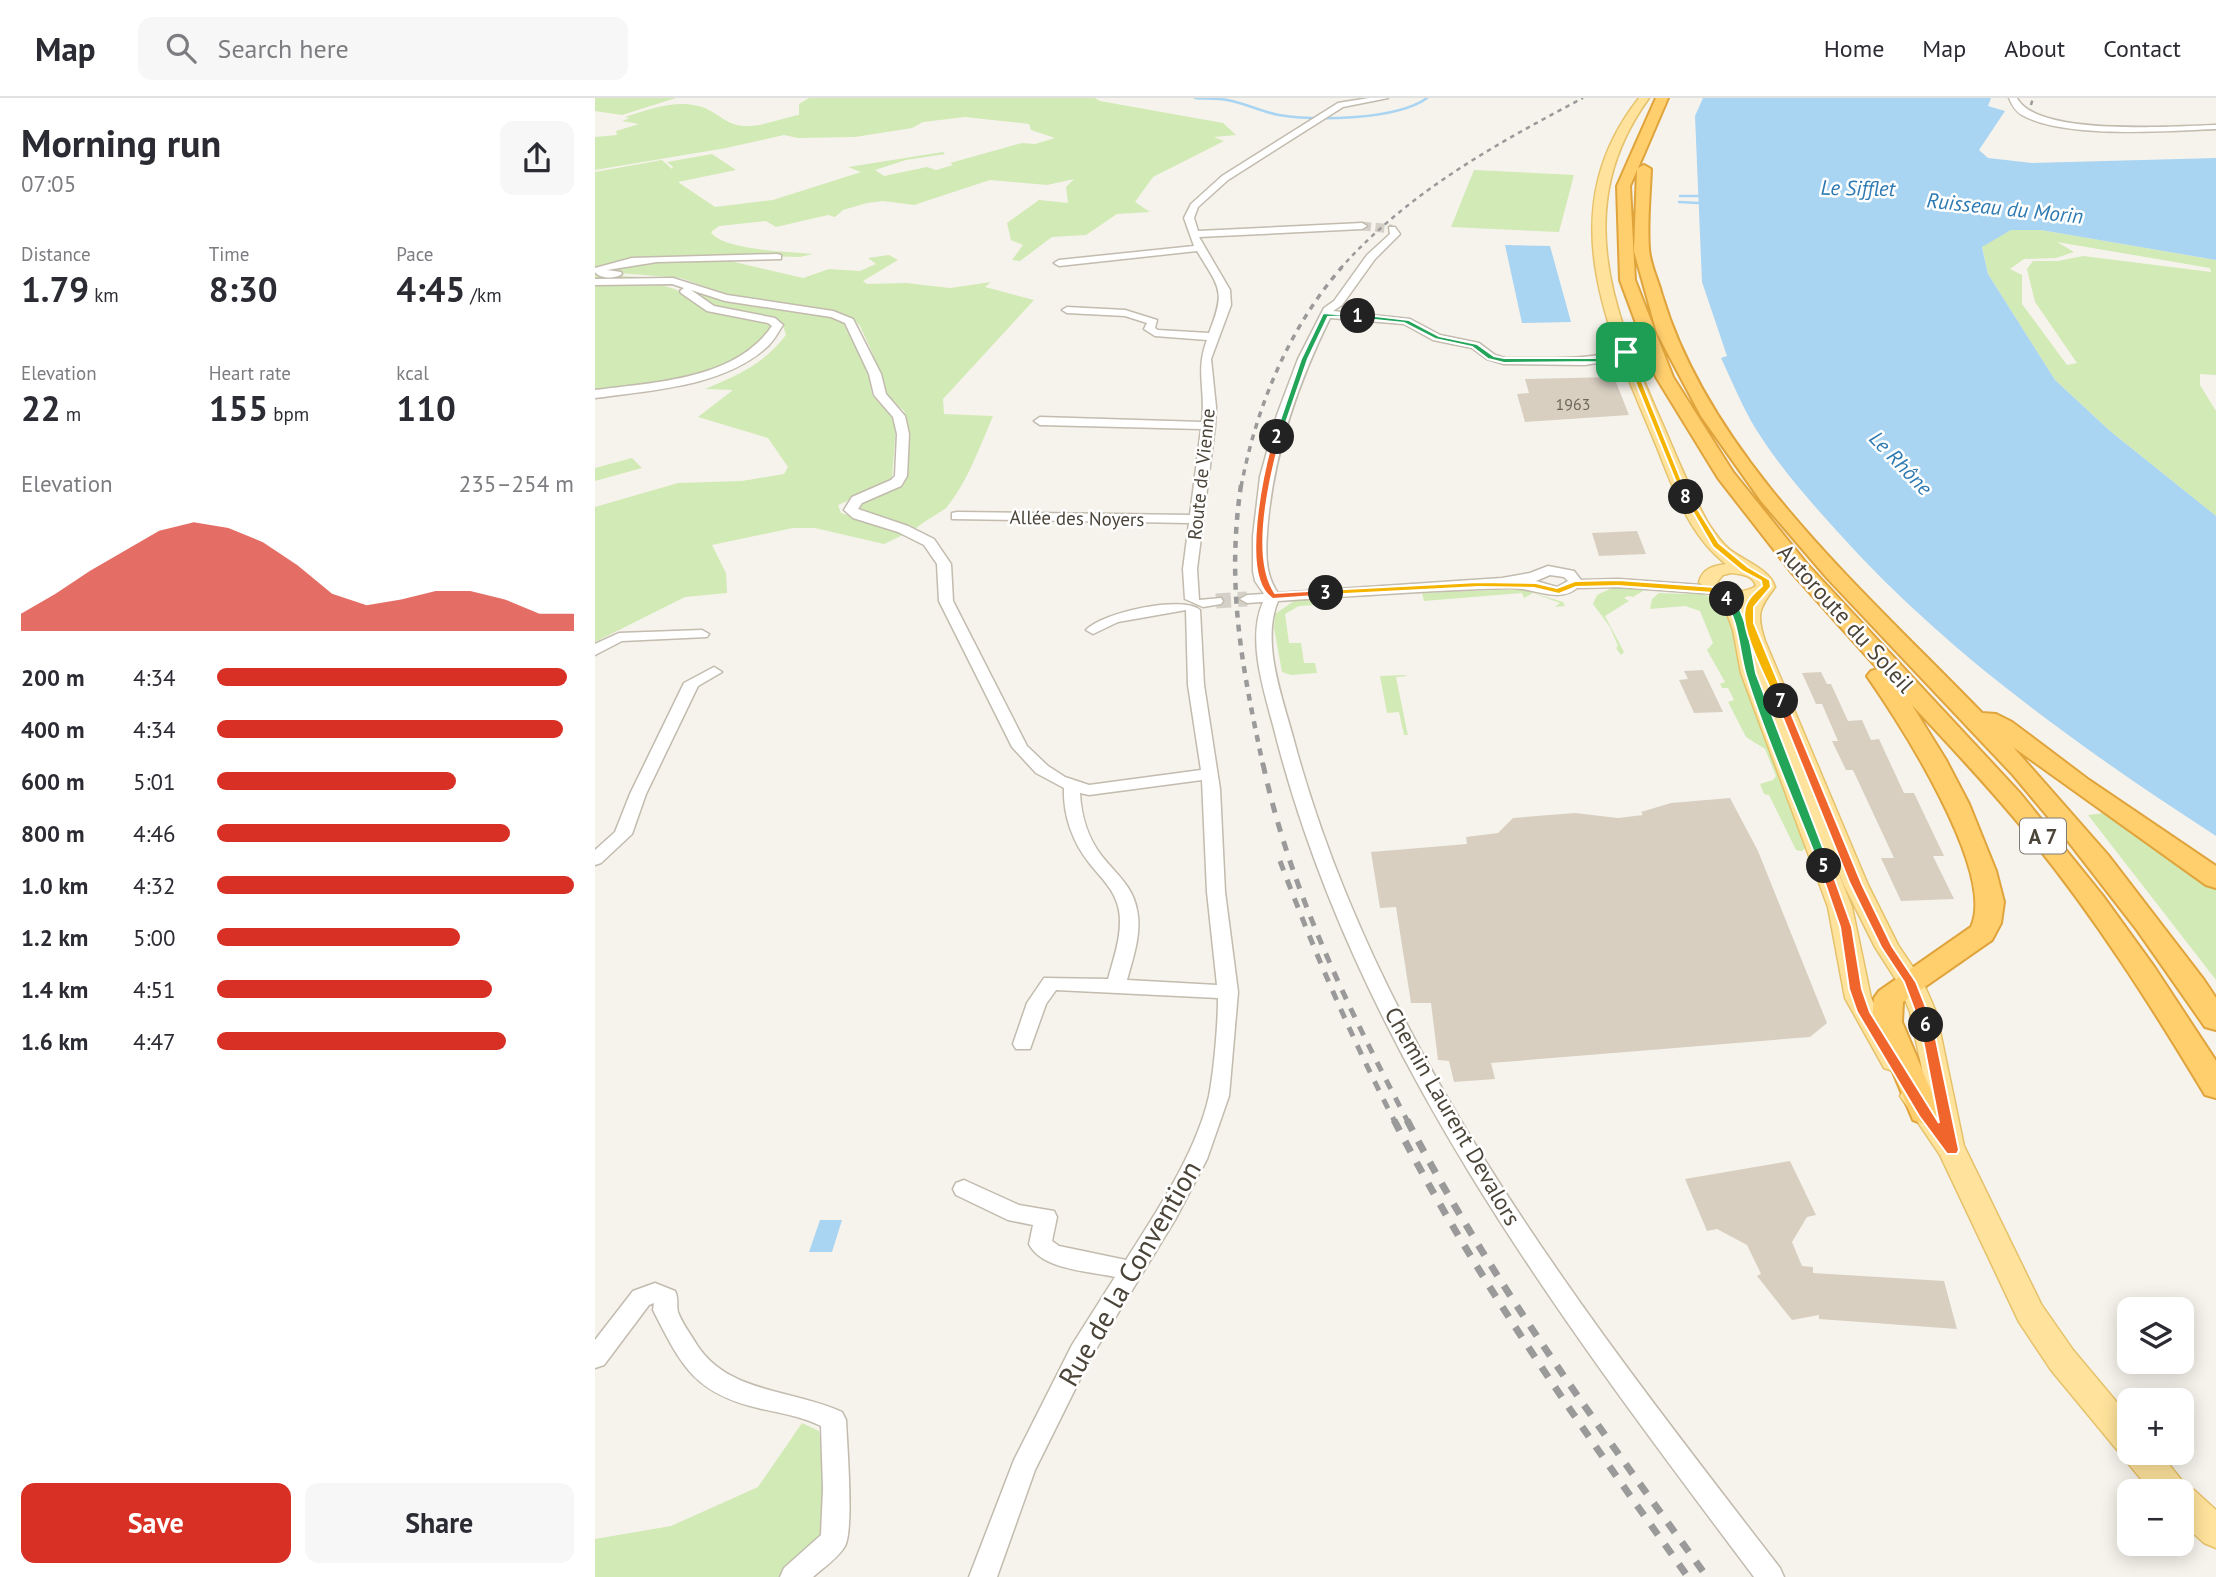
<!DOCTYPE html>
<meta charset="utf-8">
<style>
:root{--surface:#fff;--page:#f7f7f7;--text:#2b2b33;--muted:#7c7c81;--line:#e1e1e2;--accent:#d93025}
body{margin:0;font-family:"PT Sans",sans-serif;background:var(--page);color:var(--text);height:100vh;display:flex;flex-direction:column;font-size:26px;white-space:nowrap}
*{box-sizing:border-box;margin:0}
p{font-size:23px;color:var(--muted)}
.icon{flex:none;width:38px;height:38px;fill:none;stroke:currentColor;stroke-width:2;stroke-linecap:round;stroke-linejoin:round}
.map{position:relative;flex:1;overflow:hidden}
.side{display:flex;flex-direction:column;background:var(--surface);width:595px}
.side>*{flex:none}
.fabs{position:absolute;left:1522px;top:1199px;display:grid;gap:14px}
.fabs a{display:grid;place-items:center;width:77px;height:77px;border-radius:14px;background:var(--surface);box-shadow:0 4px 18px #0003;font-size:35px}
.pin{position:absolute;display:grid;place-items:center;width:60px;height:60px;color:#fff;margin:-30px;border-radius:14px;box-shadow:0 4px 10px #0006}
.km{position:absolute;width:35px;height:35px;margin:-18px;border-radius:50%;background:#222;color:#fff;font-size:19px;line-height:35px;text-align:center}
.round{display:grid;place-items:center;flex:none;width:74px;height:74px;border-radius:14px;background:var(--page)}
.head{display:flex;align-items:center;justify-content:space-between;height:119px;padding:0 21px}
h1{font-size:38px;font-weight:800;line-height:52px}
.metrics{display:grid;grid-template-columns:repeat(3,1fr);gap:10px;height:119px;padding:7px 21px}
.metrics div{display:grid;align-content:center}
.metrics b{font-size:35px;font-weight:800}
.metrics small{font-size:19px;font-weight:400}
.metrics p{font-size:19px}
.chart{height:196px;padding:14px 21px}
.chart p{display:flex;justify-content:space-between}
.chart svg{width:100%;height:126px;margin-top:7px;fill:var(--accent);opacity:.7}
.cta{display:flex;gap:14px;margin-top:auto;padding:14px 21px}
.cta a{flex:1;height:80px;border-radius:14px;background:var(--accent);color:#fff;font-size:28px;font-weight:800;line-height:80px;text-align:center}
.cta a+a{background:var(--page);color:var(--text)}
ul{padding:0 21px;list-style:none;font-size:23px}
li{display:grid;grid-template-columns:112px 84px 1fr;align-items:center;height:52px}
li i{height:18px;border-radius:9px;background:var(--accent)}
header{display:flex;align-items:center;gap:42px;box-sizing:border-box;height:98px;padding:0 35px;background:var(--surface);border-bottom:2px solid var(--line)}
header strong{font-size:33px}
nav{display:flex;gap:38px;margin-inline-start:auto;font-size:24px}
.search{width:490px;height:63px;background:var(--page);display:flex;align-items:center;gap:18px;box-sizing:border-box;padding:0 24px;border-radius:14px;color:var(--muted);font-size:26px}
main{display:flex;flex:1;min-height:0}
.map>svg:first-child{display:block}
</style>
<header>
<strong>Map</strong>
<div class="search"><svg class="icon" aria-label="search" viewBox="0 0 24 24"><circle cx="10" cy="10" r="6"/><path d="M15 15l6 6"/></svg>Search here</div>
<nav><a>Home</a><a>Map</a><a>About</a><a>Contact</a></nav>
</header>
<main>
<section class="side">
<div class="head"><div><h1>Morning run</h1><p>07:05</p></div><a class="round"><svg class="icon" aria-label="share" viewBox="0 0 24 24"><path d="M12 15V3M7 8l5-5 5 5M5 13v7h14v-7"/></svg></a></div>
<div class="metrics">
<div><p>Distance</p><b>1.79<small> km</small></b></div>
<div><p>Time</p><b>8:30</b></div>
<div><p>Pace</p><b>4:45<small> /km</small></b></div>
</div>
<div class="metrics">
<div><p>Elevation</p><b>22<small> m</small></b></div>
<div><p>Heart rate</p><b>155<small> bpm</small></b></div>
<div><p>kcal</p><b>110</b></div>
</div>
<div class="chart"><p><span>Elevation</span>235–254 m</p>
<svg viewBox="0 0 160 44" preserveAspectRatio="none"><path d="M0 44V38L10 31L20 23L30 16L40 9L50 6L60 8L70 13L80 21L90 31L100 35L110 33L120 30L130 30L140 33L150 38L160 38V44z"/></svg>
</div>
<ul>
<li><b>200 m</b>4:34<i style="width:98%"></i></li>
<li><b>400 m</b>4:34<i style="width:97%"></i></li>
<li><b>600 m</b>5:01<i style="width:67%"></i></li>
<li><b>800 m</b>4:46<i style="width:82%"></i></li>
<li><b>1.0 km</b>4:32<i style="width:100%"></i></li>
<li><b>1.2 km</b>5:00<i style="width:68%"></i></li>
<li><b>1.4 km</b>4:51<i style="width:77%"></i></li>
<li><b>1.6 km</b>4:47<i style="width:81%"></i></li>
</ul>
<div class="cta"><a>Save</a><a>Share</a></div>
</section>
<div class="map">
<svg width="1621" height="1479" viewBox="0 0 1621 1479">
<rect width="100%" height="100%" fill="#f6f3ec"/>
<path fill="#d2eab5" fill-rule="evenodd" d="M0,0H81L27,17L0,13Z
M214,0H500L505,3L628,25L641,37L619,39L629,43L558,79L540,104L555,114L522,116L491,137L457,139L425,163L417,162L428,147L416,142L412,125L444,102L473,105L471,89L479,81L452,87L395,82L319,107L288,103L272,105L248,112L240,119L233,117L181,129L171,123L124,128L116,134C126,152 197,154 218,156L205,159L168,158L13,167L7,177L45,179L0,182V74L67,62L77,71L78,69L72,64L117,56L141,72L83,84L120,109L178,102L266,74L253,69L348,54L350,56L311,62L280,72L289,78L332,69L341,72L358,67L355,65L427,45L440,46L460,40L436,32L434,26L370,19L328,24L317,30L260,39L203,40L189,37L131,50L0,72V39L22,37L21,33L44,26L27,23L35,20L30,19C56,11 84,0 110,10C123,16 134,28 150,28C166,29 187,20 204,17V6Z
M879,72L979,77L964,134L856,129Z
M1416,132H1446L1621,162V277L1605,276V287L1621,313V418L1515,333L1460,282L1393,176L1387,148ZM1462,144L1615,170L1616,174L1488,158L1463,163H1438L1432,171L1440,204L1482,265L1472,267L1427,206V177L1415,171L1429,161L1461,160L1479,154Z
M294,157L303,162L268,183L272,186L311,185L355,190L396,184L390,189L439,202L348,301L349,316L398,318C385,348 373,383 352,409C348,413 329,423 320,431L261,413V409L300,391L311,345L313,324L309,313L288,293L277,254L265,228L259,221L235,212L133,197L86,180L12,174L11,171L52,164L131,162L208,180L234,171L265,173L281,166L273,160Z
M25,184H55L80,191L104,207L178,228C170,237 162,249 152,256C119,282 42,288 0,295V188Z
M109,196L127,202L230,217L248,225L274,275L277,297L298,320L301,327L297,380L291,386L243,407L246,415L312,435L289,446L220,430H198L117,447L131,475L132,495L90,499L0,544V409L83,385L147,383L189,376L193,369L173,340L103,319L138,292L110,291C143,277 169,266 191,237L187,224L183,222L117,208L105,197Z
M37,360L47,370L0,383V370Z
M1019,489H1043L1048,493L1038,499L1033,498L1029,500L1034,503L1010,518L1029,554L1026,557L1021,550L1023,548L1015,529L998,506L1002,497Z
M926,491L968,504L970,508L960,509L965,505L938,495L929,500L927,495L829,503L827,495Z
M1100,493L1126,503L1134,516L1156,602L1213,748L1207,753L1201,752L1174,697L1169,696L1165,686L1178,682L1181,678L1170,651L1151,639L1133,604L1139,602L1133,590H1127L1125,586L1130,584L1112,552L1118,545L1105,513L1090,508L1055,511L1057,501L1064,495L1092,496Z
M727,500L737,506L704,508L690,516L694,545H706L709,565H720L722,575L696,577L687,574L679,530L680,516L699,503Z
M810,577L812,578L801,579L812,633L813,637H809L804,614L792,615L785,578Z
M1509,715L1621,792V882L1493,717Z
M207,1325L224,1333L235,1421L230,1444L188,1479H0V1441L76,1428L163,1389Z"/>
<path fill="#a9d4f2" d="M1108,0H1396L1393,8L1410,13L1384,52L1393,60L1437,65L1621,60V162L1446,132H1416L1387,149L1393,176L1460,282L1515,333L1621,418V738C1484,649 1350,554 1241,432C1210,398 1179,362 1156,323C1145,303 1136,281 1126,260L1132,258L1107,184L1100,18Z
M910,147L955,148L976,224L927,225Z
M225,1122H247L237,1154H214Z"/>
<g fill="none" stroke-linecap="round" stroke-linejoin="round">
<path stroke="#a9d4f2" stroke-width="2.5" d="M600,0C611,1 622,0 632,2C650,5 667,14 684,17C721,23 802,22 832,0
M1085,98H1103
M1084,104L1103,105"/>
</g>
<path fill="#d8cfc1" d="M1019,279L1034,317L930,324L922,296L934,295L930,281Z
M1042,433L1051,456L1004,458L997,435Z
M1108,572L1128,614L1099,615L1084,582L1093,581L1089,573Z
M1226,574L1232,586H1236L1253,623L1267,622L1276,642L1284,641L1309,695H1319L1349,758H1338L1359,801L1306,803L1286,760H1299L1258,672H1251L1237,643H1243L1227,606H1221L1207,575Z
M1135,700L1163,753L1232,925L1215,939L896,965L900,981L859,984L854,963L843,962L836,905H816L801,809L785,810L776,754L872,746L871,739L903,735L918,720L980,715L1023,720L1048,717L1046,714L1076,705Z
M1195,1063L1221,1117L1212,1119L1197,1144L1207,1168L1218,1169V1175L1349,1183L1362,1231L1224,1221V1217L1197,1222L1162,1178L1166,1176L1152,1147L1122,1131L1112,1133L1090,1081Z"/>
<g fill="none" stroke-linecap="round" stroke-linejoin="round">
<path stroke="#d4d0c8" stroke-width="9" stroke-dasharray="9 4.5" stroke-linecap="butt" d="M767,128L797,131"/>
<path stroke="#d4d0c8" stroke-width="15" stroke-dasharray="15 7" stroke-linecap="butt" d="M621,503L652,501"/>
<g stroke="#c2bbae" stroke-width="3">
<path id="minor" d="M774,0H793L748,9L633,82L603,109L599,120L603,133L767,125L772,128L767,131L604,139L635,192L636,207L616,261L621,309L620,328L602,471L604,502L626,500L628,503L626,506L608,509L590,501L588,471L594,425L357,421V415L362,414L595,417L606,331L445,327L439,323L445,319L607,324C611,292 600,273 612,242L560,238L549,231L552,225L530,218L472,215L467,212L472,209L530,212L562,222L560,230L563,232L614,235C631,192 625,191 602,153L464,168L459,165L464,162L599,148L589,120L596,106L627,78L743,5Z
M1414,0H1422C1442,39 1581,28 1621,27V31C1572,33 1469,41 1427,17C1420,13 1417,7 1414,0Z
M794,129H800L805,136L780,161L747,207L738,213L815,221L845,237L884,245L900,257L910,260C952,260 991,263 1031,251L1037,254L1025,261L990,267L909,266L892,261L877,250L838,242L809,226L735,220C703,285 680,351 673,423C671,448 668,474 683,495L907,480L935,475L953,468L979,473L986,482L1023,481L1120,488L1127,492L1120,496L1023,489L982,490C964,506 936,489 915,490C838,492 760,498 683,503C666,544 687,598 698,639C782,954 989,1216 1185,1470L1189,1479H1159C965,1221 761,952 680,635C670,595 651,543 668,504L652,505L645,501L652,497L669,496L660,483L658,473V438L665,379L682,317L703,261L729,210L739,203L772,157L795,136ZM955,477L969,479L973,483L962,489L941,483Z
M182,156L186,157V161L62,164L12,172L26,174L27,176C21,181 5,181 0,174V170L37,160Z
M78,180L132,197L238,213L258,221L286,276L291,296L310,318L314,336L312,378L306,388L267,405L263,411L313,428L339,441L356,466L358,503L432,648L453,668L470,679L494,687L606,672L593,587L591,512L523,524L498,536L491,532C508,514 588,497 605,512L609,587L625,691L630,794L643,894L634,998L612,1061L580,1122L495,1261L440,1372L402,1479H374L419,1362L477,1247L520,1179C494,1173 447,1172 434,1146L438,1127L413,1122L361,1097L358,1091L361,1085L369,1082L424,1107L459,1113L462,1119L457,1143L464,1148L531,1162C562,1113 601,1055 614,998C619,972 623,927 623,900L461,892L451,906L435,951H421L418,946L432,905L449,880L513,881C519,859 528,835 524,812C520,792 507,781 495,766C478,745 468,718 469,690L441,675L417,649L344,503L342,466L329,447L303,434L258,420L249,412L257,399L296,382L300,378L302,336L298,319L279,297L274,276L250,225L236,219L130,203L96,192L119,208L180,220L188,227C183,234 179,243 172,249C128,289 56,292 0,300V292C60,284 140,282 177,228L173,225L112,213L86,195L85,193L89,190L77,186L0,187V181ZM607,682L612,794L622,887L532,882C538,860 547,835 542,812C538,788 520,775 506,757C493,740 486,717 485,695L494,697Z
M107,532L114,536L112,539L27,543L0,557V546L24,535Z
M119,569L127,574L103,588L51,696L37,736L6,765L0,767V752L20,734L35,696L89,585Z
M60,1185L80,1193C84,1201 81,1207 83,1214C87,1225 96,1237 102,1247C134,1296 198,1291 247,1314L251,1322C252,1346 259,1431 250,1448C243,1460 228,1470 218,1479H185L189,1470L226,1437L228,1391L226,1328C206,1318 185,1315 163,1310C99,1295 86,1267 58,1212L59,1205L54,1207L9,1267L0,1270V1242L38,1193Z"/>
</g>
<g stroke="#e6c16a" stroke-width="3">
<path id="major" d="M1044,0H1054C977,106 1016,209 1064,318C1080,354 1094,391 1113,425C1119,434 1126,444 1134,451C1149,463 1175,471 1180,489C1164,510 1161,516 1170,543L1273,787L1303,847L1328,884L1341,914L1369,1048L1446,1206L1478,1252L1535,1320V1354H1564L1592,1389L1599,1392L1621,1412V1450L1609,1445L1587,1425V1393H1556L1456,1272L1424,1224L1345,1057L1305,998L1309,991C1318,988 1326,987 1332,995L1315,914L1303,885L1280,849L1249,787L1229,738L1257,809L1276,900L1311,963L1307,970L1298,973L1289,970L1250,900L1233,809L1146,575L1138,532L1130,510L1104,484C1108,470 1118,468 1131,466C1092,436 1077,386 1059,342C1011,228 956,112 1044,0ZM1136,475C1146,476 1158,477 1161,488C1148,496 1134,494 1122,484L1128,477Z"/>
</g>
<g stroke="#e0a43c" stroke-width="4">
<path id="highway" d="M1061,0H1073L1043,70L1049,67L1056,71C1055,97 1052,125 1054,151C1055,166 1063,182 1067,197C1116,361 1271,495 1387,615L1401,616L1417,624L1494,682L1621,768V790L1611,787L1418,649L1513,757L1609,882L1621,900V932L1610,929L1542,832L1469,738L1418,677L1232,480L1166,403L1106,318L1062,235L1039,153L1042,72L1035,88L1040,182L1078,279L1138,374L1212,466L1425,695L1508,798L1560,870L1621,963V1000L1610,997C1556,907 1500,819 1434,738C1397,692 1357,650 1317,607L1351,662L1374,706L1401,773L1409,804L1406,825L1397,842L1308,904L1307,924L1345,1014L1340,1022L1329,1026L1318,1022L1277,924L1279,900L1284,893L1376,829C1402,775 1304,624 1272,578L1276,573L1283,571L1197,475L1123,380L1061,279L1025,182L1022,88Z"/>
</g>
<use href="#minor" fill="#fff" fill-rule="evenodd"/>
<use href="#major" fill="#ffe39c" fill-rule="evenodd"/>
<use href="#highway" fill="#ffcf6e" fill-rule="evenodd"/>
<path stroke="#9a9a9a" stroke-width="2.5" stroke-dasharray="4.5 4.5" stroke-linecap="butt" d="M1436,7L1438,0
M745,171C812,95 899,47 988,0"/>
<path stroke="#9a9a9a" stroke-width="3.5" stroke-dasharray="6 6" stroke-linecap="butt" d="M646,389C661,310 693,231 747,169"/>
<path stroke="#9a9a9a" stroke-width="4.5" stroke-dasharray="7 7" stroke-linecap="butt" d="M646,387C631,489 647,569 668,667"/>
<path stroke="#9a9a9a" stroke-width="5" stroke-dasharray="10 10" stroke-linecap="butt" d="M668,666C695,792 753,910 813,1024
M685,763C719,853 756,939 800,1024"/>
<path stroke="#9a9a9a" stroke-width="7" stroke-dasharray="12 12" stroke-linecap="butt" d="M799,1022C882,1183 988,1332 1093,1479
M812,1022C896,1183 1006,1332 1112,1479"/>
</g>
<path fill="#22a559" stroke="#fff" stroke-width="2" d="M763,216L814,222L844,238L882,246L899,258L909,260H1003L1016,259L1031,252L1035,254L1020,262L1003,264L909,265L893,261L877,249L840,241L809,225L760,220Z"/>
<path fill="#22a559" stroke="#fff" stroke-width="2" d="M728,215L766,218L733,219L713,261L686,339L679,340L706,261Z"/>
<path fill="#f0652b" stroke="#fff" stroke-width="2" d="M682,336L686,339C675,379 656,459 680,495L731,492L734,493V497L678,501C643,481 669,371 678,339Z"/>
<path fill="#f5b400" stroke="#fff" stroke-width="2" d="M1023,482L1120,489L1137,501L1129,503L1118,495L1023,488L981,489L964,496L939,490L884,489L731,497L726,495L731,492L884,484L941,485L962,490L980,483Z"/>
<path fill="#22a559" stroke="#fff" stroke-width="2" d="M1132,498L1144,509L1153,532L1161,575L1235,768L1234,771L1224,768C1200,705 1171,642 1151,577C1143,551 1145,524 1128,501Z"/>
<path fill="#f0652b" stroke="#fff" stroke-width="2" d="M1229,764L1235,768L1257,829L1267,891L1275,914L1344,1025L1325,927L1331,923L1338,927L1364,1052L1362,1056H1352L1324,1018L1262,914L1254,891L1245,829L1224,768Z"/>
<path fill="#f0652b" stroke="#fff" stroke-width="2" d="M1186,600L1191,603L1267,786L1297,848L1321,884L1338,927L1336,931H1327L1325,927L1309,884L1286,849L1255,786L1181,603Z"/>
<path fill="#f5b400" stroke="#fff" stroke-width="2" d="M1088,397H1094L1124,445L1153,469L1175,482L1176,489L1159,509V525L1191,603L1189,605L1181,603C1172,582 1144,531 1150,510C1152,501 1160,494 1167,488L1166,483L1147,473L1118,449Z"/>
<path fill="#f5b400" stroke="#fff" stroke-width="2" d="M1031,252L1035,254L1094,401L1087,399L1028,254Z"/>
<g text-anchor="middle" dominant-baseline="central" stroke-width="5" stroke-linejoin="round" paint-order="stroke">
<g font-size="16" fill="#6e675b">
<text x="978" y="306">1963</text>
</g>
<g font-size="19" fill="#4b4439" stroke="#fff">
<text transform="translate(606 376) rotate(-84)">Route de Vienne</text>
<text transform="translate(482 420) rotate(1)">Allée des Noyers</text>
</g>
<g font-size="21" font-style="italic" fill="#2e7ab2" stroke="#fff">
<text transform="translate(1263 90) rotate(1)">Le Sifflet</text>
<text transform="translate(1410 110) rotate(6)">Ruisseau du Morin</text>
<text transform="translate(1306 365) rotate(46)">Le Rhône</text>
</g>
<rect fill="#fff" stroke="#817c74" stroke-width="2" x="1425" y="720.5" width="46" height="35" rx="5"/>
<g font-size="21" font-weight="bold" fill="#4b4439">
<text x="1448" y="738">A 7</text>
</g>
<g font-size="23" fill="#4b4439" stroke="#fff">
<text transform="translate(1251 520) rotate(48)">Autoroute du Soleil</text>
<text transform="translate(858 1018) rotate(60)">Chemin Laurent Devalors</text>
</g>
<g font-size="28" fill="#4b4439" stroke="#fff">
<text transform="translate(534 1175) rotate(-60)">Rue de la Convention</text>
</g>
</g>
</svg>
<div class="fabs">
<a><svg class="icon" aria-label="layers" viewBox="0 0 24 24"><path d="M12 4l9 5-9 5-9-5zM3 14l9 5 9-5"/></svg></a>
<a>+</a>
<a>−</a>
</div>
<div class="pin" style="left:1031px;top:254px;background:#1e9e55"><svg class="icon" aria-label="arrive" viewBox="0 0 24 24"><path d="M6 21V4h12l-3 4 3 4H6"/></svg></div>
<b class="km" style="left:763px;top:218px">1</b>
<b class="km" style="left:682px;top:339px">2</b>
<b class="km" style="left:731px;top:495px">3</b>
<b class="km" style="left:1132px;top:501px">4</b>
<b class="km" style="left:1229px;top:768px">5</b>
<b class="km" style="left:1331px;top:927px">6</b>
<b class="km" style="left:1186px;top:603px">7</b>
<b class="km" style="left:1091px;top:399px">8</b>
</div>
</main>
